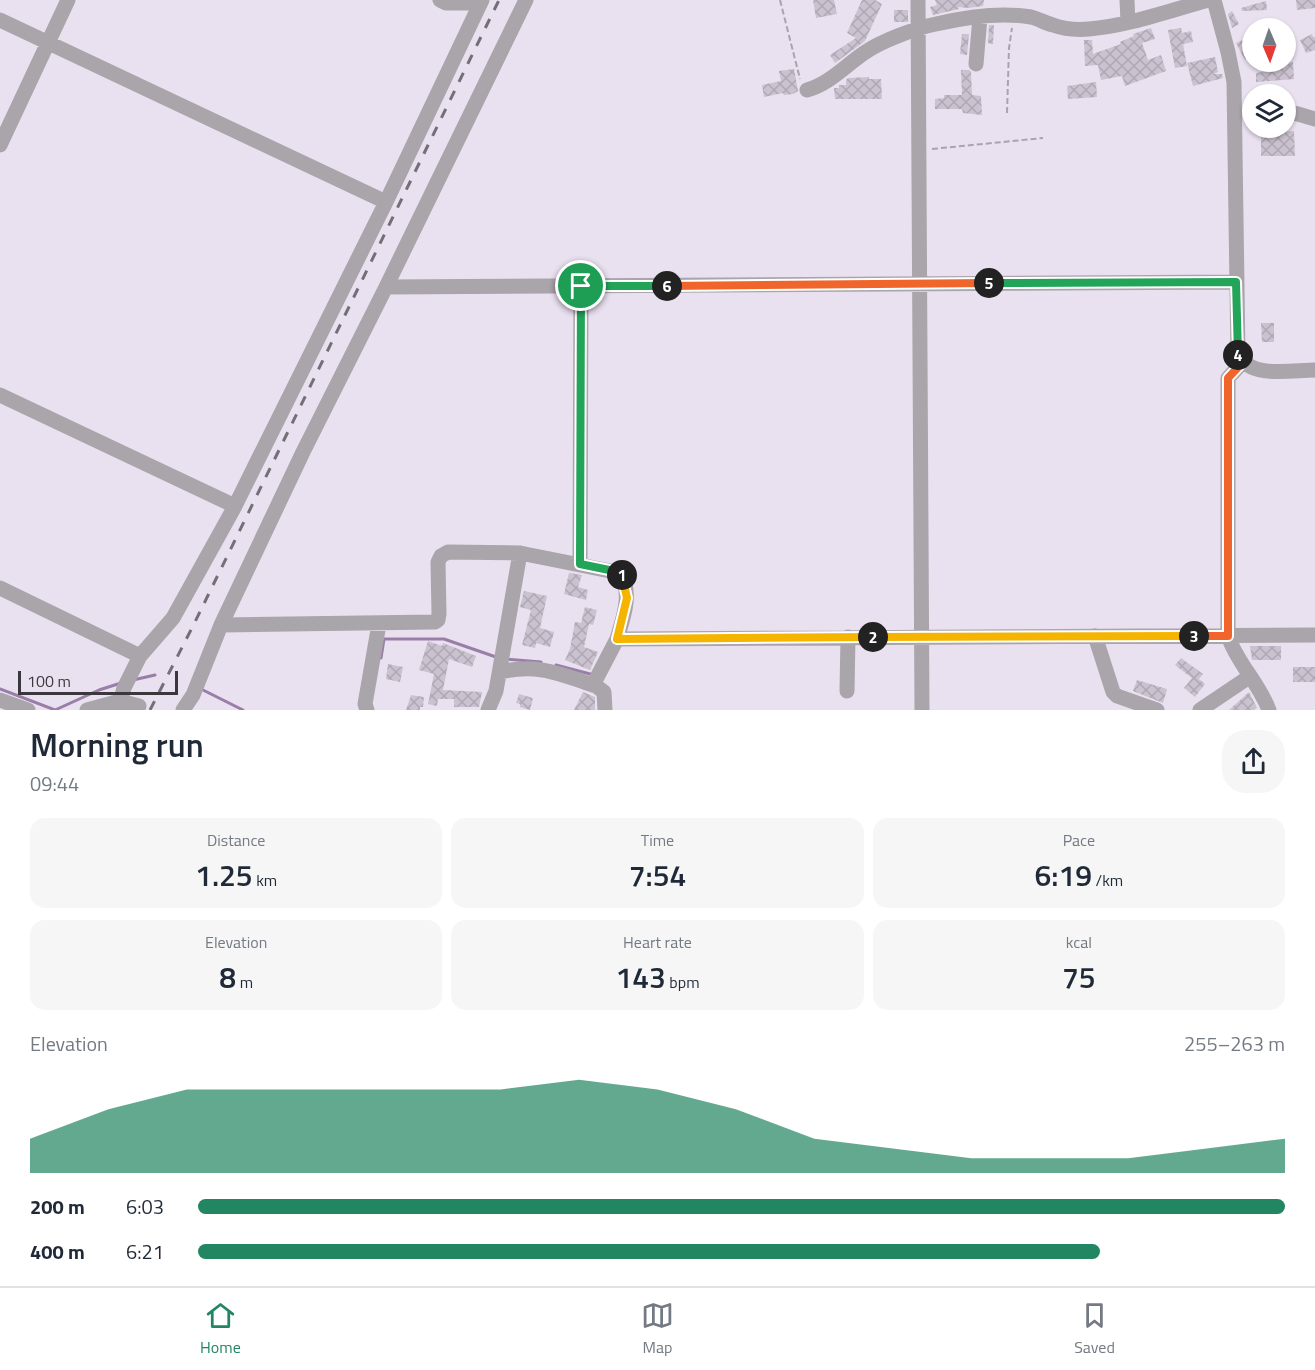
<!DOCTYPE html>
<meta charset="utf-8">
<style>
:root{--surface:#fff;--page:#f6f6f7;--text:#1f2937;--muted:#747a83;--line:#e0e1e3;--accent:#218661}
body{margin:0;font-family:"Titillium Web",sans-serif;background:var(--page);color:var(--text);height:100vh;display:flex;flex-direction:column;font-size:22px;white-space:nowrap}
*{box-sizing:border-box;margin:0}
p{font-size:20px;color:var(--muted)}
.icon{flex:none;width:33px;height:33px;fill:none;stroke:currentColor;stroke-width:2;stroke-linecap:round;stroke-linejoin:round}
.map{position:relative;height:710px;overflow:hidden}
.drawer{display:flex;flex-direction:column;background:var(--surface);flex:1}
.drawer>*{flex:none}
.needle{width:39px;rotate:178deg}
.tools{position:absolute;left:1242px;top:18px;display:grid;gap:12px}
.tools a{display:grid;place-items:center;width:54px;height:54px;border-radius:50%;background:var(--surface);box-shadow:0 2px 4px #0004;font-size:30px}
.scale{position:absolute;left:18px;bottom:15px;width:160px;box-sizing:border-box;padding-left:6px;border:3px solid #3b383d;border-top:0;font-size:16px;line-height:21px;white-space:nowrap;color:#3b383d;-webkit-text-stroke:4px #eae1f0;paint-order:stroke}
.pin{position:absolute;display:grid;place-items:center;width:51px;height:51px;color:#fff;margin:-26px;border:3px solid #fff;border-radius:50%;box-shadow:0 2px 6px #0007}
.km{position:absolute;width:30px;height:30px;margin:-15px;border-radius:50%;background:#222;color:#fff;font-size:16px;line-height:30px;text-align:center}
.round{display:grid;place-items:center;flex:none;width:63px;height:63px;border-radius:24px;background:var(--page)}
.summary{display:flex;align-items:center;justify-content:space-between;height:102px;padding:0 30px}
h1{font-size:33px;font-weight:600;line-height:45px}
.stats{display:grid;grid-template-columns:repeat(3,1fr);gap:9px;height:102px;padding:6px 30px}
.stats div{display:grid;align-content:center;border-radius:15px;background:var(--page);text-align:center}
.stats b{font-size:30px;font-weight:600}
.stats small{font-size:16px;font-weight:400}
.stats p{font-size:16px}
.chart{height:168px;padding:12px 30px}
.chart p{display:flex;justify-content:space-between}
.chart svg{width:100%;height:108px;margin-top:6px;fill:var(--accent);opacity:.7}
ul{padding:0 30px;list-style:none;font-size:20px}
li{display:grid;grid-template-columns:96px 72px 1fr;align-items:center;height:45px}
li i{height:15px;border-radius:8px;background:var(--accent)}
.tab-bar{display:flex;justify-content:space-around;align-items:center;height:84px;border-top:2px solid var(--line);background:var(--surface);font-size:16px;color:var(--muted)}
.tab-bar a{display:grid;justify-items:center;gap:3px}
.tab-bar .selected{color:var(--accent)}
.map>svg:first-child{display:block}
</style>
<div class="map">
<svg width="1315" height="710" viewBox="0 0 1315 710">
<defs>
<pattern id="building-cross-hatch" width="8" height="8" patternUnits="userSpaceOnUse" patternTransform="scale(1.5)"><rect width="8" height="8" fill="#cbc2d0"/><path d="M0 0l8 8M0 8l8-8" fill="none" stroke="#afa7b4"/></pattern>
</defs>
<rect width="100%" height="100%" fill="#eae1f0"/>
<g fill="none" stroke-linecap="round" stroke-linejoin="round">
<path stroke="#997fa7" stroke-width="3" d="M381,658L384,639H444L496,657
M506,659L541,662
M556,665L594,675
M133,680L155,675
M199,688L243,710
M0,689L55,710L99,690L121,683"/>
</g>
<path fill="url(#building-cross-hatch)" d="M813,0H834L837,14L816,18Z
M862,0H875L882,4L865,41L835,63L830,55L856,38L847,33Z
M935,0H984L983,6L968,8L958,7L959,9L933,15L930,7L937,5Z
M1296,0H1315V8L1297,10Z
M1266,1L1267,10L1242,11L1241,8Z
M894,10H908V22H894Z
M1232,11L1239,24L1232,28L1228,14Z
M989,25H994L993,44L988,43Z
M1151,28L1155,39L1142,43L1148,60L1161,55L1166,71L1125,86L1122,76L1101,80L1098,65L1085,66L1084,40H1092L1093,54L1121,44L1120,42L1134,36L1133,34Z
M1181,28L1182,33L1191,31L1193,42L1183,44L1187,66L1175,68L1168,30Z
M962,34H969L967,55L960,54Z
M1312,34L1313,37H1315V50L1306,53L1300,40Z
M1247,38L1252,48V56L1245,60L1236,43Z
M1215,57L1218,72L1213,74H1222L1223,78L1193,86L1187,63Z
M1261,62H1273V63L1293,62L1294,79L1256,82V73L1262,72Z
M794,69L798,91L793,94L784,95L783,93L764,97L762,85L781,81L779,71Z
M961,70H969L971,72L972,95L981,96L982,115L963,113L962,109H935V99L944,98V95H962Z
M869,77V79H881L882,99H835L834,88H839V85H846V80L848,78Z
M1096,82L1097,97L1068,99L1067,86Z
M1294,131L1295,156H1261V132Z
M1261,323H1274V342H1262Z
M569,573L582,575L578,587L588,590L586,600L564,594Z
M524,591L547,596L540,628L554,632L550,647L536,643L535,648L522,645L531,610L520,607Z
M585,607L597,610L593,625L589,624L584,647L598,652L590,670L565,660L570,649L575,622L581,623Z
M428,641L442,646L443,643L476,656L472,667L449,659L443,690L482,692L479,707H454V699H438L437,706L428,704L434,674L419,670Z
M1250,646H1281V660H1252Z
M1181,658L1203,674L1199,679L1205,684L1195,697L1184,688L1192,678L1175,665Z
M388,664L403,667L400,682L386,679Z
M1293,667H1315V682H1293Z
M1137,680L1167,689L1163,703L1133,691Z
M583,692L595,697V710H574Z
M1249,692L1257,708L1254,710H1229Z
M519,694L533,698L530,710L520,707V704L516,703Z
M411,695L424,697L423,707H420V710H406Z"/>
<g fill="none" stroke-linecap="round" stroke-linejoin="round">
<path stroke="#aaa3af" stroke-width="2" stroke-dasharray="6 3" stroke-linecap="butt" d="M780,0L800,79
M1007,113L1009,48L1012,28
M932,149L1043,138"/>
<path stroke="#a9a5ab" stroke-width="15" d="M440,0L446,3H480
M918,0L922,710
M1127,0L1128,22
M1214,0L1228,52L1234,82L1238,355C1251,379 1292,370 1315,370
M0,20L386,202
M976,64L980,17
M807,90C829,84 845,66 864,53C881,41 916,28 936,24C966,17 1001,12 1031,17C1039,19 1045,23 1053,25C1064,29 1077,30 1089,29C1128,26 1171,10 1209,0
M1286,112L1298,114L1315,119
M0,145L68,0
M386,287L1236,282
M1242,363L1228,378V636C1237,663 1259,683 1269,710
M0,395L235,506
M580,564L581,287
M0,588L140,656
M221,625L435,622L438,620L439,614L438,562L441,556L448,552L520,553L620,573C633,593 623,618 617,639L1315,635
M1095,636L1113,692L1117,696L1157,710
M500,672C538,663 560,674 596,686L604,692L605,710
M593,685L617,639
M847,691L848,637
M0,700L28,710
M87,710L120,701L139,706
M118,710L124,688L140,656L173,618L235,506L386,202L482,0
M183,710L193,695L221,625L303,452L386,287L526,0
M367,710L365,704L379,624
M488,710L496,691L520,553
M1200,710L1249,677"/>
<path stroke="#746f77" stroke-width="3" stroke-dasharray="10 10" stroke-linecap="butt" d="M150,710L194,624L499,0"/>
</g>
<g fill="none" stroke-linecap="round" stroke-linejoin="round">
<g stroke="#fff" stroke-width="12">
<path id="split-1" d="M581,286L580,564L614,571L622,575"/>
</g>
<g stroke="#fff" stroke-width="12">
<path id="split-2" d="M622,575L627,598L617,639L873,637"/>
</g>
<g stroke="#fff" stroke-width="12">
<path id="split-3" d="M873,637L1194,636"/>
</g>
<g stroke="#fff" stroke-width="12">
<path id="split-4" d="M1194,636H1228V378L1242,363L1238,355"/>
</g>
<g stroke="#fff" stroke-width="12">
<path id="split-5" d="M989,283L1236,282L1238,355"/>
</g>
<g stroke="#fff" stroke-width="12">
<path id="split-6" d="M667,286L989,283"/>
</g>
<g stroke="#fff" stroke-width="12">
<path id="split-7" d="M581,286H667"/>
</g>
<use href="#split-1" stroke="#22a559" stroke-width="8"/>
<use href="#split-2" stroke="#f5b400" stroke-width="8"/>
<use href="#split-3" stroke="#f5b400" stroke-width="8"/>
<use href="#split-4" stroke="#f0652b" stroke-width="8"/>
<use href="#split-5" stroke="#22a559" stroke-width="8"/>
<use href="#split-6" stroke="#f0652b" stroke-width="8"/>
<use href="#split-7" stroke="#22a559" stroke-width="8"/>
</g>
</svg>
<div class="tools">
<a><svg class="needle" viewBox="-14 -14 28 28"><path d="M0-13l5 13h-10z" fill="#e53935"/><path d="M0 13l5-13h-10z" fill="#747a83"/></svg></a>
<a><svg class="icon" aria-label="layers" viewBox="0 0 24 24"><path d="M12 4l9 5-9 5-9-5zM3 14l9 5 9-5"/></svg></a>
</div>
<div class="scale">100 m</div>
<div class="pin" style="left:581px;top:286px;background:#1e9e55"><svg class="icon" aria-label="arrive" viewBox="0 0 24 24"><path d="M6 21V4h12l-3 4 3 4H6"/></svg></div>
<b class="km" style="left:622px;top:575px">1</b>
<b class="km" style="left:873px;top:637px">2</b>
<b class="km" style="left:1194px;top:636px">3</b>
<b class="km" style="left:1238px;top:355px">4</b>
<b class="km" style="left:989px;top:283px">5</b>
<b class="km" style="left:667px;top:286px">6</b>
</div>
<section class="drawer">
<div class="summary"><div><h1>Morning run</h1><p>09:44</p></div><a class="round"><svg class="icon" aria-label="share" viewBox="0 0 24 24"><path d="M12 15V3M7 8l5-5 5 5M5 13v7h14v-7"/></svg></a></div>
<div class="stats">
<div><p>Distance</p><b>1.25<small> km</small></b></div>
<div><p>Time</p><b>7:54</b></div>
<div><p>Pace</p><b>6:19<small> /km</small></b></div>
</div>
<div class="stats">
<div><p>Elevation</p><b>8<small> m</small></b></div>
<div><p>Heart rate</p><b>143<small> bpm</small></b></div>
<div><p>kcal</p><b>75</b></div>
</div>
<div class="chart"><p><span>Elevation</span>255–263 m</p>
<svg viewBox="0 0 160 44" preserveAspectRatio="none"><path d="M0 44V30L10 18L20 10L30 10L40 10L50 10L60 10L70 6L80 10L90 18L100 30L110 34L120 38L130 38L140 38L150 34L160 30V44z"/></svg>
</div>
<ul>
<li><b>200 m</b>6:03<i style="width:100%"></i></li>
<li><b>400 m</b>6:21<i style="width:83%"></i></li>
</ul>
</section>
<nav class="tab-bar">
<a class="selected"><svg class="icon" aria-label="home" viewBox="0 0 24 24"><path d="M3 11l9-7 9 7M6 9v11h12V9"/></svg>Home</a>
<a><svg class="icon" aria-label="map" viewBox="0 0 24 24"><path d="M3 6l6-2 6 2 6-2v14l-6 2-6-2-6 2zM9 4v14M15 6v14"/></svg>Map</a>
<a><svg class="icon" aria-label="saved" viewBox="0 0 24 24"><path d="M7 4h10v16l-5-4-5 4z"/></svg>Saved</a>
</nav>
